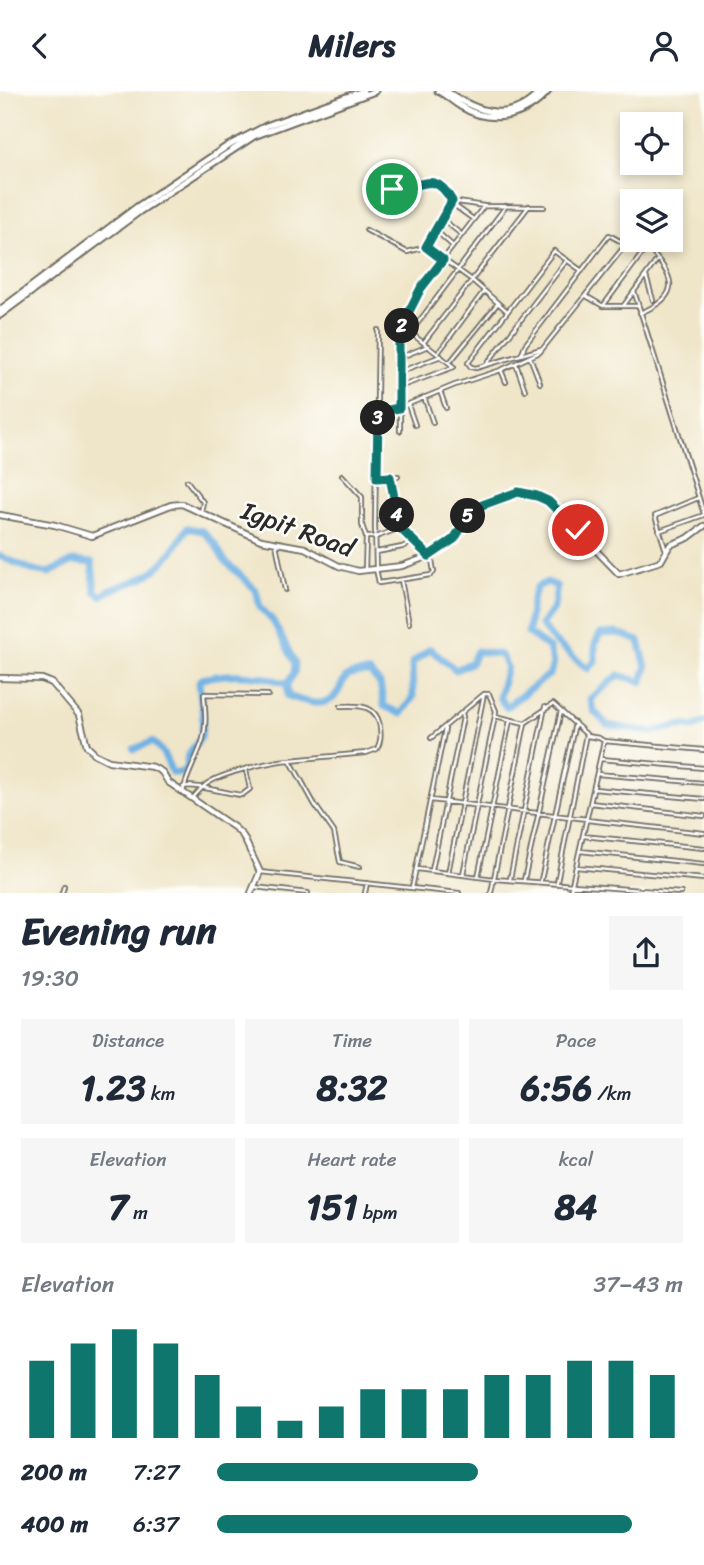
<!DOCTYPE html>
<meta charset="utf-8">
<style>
:root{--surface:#fff;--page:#f6f6f7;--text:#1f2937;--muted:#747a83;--accent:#0f766e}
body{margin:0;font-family:Sriracha,sans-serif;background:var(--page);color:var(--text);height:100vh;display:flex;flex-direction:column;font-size:26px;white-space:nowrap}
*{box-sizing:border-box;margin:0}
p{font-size:23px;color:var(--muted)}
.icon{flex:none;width:38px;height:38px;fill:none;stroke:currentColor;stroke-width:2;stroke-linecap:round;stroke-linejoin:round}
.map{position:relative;height:802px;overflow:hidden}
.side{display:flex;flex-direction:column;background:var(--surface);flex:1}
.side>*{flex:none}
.fabs{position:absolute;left:620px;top:21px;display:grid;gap:14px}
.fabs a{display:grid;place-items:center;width:63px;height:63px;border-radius:0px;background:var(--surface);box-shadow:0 4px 10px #0003;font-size:35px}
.pin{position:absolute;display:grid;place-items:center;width:60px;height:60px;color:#fff;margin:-30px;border:4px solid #fff;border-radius:50%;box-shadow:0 2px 7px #0007}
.km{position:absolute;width:35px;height:35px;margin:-18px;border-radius:50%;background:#222;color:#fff;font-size:19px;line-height:35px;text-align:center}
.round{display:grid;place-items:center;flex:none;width:74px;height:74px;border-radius:0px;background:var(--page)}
.overview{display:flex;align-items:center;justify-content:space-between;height:119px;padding:0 21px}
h1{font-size:38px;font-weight:700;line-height:52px}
.figures{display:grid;grid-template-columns:repeat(3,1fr);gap:10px;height:119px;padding:7px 21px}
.figures div{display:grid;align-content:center;border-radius:0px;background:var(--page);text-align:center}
.figures b{font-size:35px;font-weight:700}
.figures small{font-size:19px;font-weight:400}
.figures p{font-size:19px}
.chart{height:196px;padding:14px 21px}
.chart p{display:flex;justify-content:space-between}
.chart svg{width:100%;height:126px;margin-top:7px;stroke:var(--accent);stroke-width:6}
ul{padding:0 21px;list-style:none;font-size:23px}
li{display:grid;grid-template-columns:112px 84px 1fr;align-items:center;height:52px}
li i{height:18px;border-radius:9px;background:var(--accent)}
header{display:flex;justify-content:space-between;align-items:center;height:91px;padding:0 21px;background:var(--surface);font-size:32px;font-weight:700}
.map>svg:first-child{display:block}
</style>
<header><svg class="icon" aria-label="back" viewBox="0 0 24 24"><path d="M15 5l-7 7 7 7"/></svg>Milers<svg class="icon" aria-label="person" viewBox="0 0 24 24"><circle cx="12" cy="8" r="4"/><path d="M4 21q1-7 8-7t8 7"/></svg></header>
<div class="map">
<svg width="704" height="802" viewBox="0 0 704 802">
<rect width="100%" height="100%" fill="#fdfcf7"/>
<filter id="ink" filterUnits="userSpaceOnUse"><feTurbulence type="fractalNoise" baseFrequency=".0143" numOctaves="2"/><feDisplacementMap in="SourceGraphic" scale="14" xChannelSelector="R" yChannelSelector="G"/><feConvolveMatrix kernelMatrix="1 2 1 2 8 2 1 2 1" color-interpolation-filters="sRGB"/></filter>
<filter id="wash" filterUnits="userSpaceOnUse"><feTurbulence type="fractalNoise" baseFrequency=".00686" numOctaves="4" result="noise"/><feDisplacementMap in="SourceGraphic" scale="28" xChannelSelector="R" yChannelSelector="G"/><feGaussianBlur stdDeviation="1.57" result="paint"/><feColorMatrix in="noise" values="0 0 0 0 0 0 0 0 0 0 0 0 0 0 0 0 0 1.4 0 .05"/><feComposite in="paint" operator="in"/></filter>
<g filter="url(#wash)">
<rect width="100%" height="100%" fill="#efe5c8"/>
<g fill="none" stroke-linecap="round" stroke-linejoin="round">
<path stroke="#6fb1e3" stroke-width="7" d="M0,465L32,479L49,482L73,470L92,472L95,500L101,505C114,495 128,494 142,487C163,477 176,456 187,437L203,440L215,453L224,469L256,499L260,516L273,530L295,572L294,582L287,593L288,605C300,609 320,617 332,608C348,594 335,581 370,582L380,593L384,615L401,623L413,606L412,572L430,558L456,579L472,571L477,560L501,564L507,576L499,606L506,616L550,583L553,572L549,557L528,542L532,510L537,496L547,491L557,495L554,516L541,534L555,551L588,578L595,570V553L600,543L617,542L639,550L646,576L642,591L619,584L590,608L594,620L607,634L652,641L683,634L694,636L704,631
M134,658L152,651C163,658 167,670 172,682H181L186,677L188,664L201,646L203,628L199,591L202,588C229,581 261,583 287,593"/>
</g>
</g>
<g filter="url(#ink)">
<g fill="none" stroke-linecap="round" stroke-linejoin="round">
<g stroke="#706c62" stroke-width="6">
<path id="street" d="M388,89L389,95L396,99C421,96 435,78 451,110
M451,112L473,128
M441,127L462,144
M366,139L407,161L426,156
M435,139L453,155
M646,185L653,209
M634,200L704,423
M586,205L603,215H638
M624,214L657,169
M603,215L647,156C673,184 685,204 640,222
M507,220L472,189L426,156L451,110L484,115L544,116
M378,239L375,434L376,478L379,492L431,484L434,481L432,469L400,437L389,386
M411,241L506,115
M424,251L529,115
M541,258L476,277L471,276L468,272L554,160L582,180
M438,262L484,200
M521,264L525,254L609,144L642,162
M530,266L540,292
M399,267L428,255
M450,271L498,212
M516,273L525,299
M486,274L567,169
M501,279L506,291
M399,281L441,265
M399,296L454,276L402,235
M440,300L446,317
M424,306L433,332
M408,314L415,334
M378,321L399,317L455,294L501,279L540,261L627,152
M377,338L386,337
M400,340V237L425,192L484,115
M342,384L362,406V434L366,446
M377,387L398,385
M187,390L203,411L201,421
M659,440L704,424
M276,453L285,499
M666,460L655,425L698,407
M377,461L402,456L414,451
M365,480L366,446H376L400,437
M401,489L409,532
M495,625L525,632L553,613L586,643L557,791
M587,645L599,647L604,650L704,659
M431,647L484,603
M601,668L704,677
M290,669L366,662L377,658C381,650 381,645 380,636C377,614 360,614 341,615
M597,683L704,692
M183,696C195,692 227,703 242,704L250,698L246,679
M594,698L704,708
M183,701C187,682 198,666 203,648C207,632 205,619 204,603L268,604
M192,708C197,702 202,696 208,692C223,682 272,670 290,669L315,714L334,741L340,771L360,776
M431,709L587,728
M590,712L704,725
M587,729L704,742
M583,745L704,757
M580,760L704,773
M576,776L704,788
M417,778L494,788L681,802
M432,779L463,626L462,622
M260,781L459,802
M448,782L484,603
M463,783L496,620L489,603H484
M478,786L510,629
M510,788L545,616
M524,789L561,620
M541,789L575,632
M254,796L308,802
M412,797L445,638
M62,802L64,795
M365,802L367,792
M491,802L525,632
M570,802L604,650"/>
</g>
<g stroke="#706c62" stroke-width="8">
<path id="secondary" d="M0,424L55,434L92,445L171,414L182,413L261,449L305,457L339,475L358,480L402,475L424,467L454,448L470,420L478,414L518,401L527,402L548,410L619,483L661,470L670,454L688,447L704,435
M0,587L42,588L52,592L79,624L87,655L95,663L109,670L153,676L162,681L168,691L235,737L243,745L260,781L251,802"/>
</g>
<g stroke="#706c62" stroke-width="9">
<path id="primary" d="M438,0C447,4 453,11 462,16C491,34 526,26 548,0
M446,0C478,22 511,34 541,0
M0,219L137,116L226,56L266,35L363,0
M0,224L140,120L254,45L375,0"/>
</g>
<use href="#street" stroke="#fff" stroke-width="2.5"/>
<use href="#secondary" stroke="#fff" stroke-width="4.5"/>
<use href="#primary" stroke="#fff" stroke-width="5"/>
</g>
</g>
<g fill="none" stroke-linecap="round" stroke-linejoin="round" filter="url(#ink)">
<g stroke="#fff" stroke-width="14">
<path id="route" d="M392,98C418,102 432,74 452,110L426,156L443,169L421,197L399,240V317L378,321L377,387L390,386L400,437L429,465L454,448L474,417L518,401L537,405L548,410L578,439"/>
</g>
<use href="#route" stroke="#0f766e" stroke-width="9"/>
</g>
<g text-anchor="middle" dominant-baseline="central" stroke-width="5" stroke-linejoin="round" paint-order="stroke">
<g font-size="26" fill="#2b2b2b" stroke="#fdfcf7">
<text transform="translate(298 438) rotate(20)">Igpit Road</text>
</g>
</g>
</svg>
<div class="fabs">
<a><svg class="icon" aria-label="locate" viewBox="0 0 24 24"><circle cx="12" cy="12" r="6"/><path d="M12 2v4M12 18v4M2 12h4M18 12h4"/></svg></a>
<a><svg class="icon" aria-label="layers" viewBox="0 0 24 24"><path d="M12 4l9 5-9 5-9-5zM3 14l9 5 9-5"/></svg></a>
</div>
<div class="pin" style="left:392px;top:98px;background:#1e9e55"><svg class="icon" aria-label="arrive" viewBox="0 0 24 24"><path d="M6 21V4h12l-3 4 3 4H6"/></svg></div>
<div class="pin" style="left:578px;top:439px;background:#d93025"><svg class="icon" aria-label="check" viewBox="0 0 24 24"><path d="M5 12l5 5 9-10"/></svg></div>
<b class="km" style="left:402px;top:235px">2</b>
<b class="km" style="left:378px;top:327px">3</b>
<b class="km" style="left:397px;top:424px">4</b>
<b class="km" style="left:468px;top:425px">5</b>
</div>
<section class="side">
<div class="overview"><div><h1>Evening run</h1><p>19:30</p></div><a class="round"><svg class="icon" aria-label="share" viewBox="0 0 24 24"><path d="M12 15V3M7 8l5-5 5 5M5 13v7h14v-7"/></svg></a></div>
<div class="figures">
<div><p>Distance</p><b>1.23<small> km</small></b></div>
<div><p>Time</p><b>8:32</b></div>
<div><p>Pace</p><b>6:56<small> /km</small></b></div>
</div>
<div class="figures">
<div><p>Elevation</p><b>7<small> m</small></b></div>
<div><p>Heart rate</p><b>151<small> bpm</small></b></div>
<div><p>kcal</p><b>84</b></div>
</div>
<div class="chart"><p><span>Elevation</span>37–43 m</p>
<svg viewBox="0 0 160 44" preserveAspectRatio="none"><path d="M5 44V17M15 44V11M25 44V6M35 44V11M45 44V22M55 44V33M65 44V38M75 44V33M85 44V27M95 44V27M105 44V27M115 44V22M125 44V22M135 44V17M145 44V17M155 44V22"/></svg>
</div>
<ul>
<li><b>200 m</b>7:27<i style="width:56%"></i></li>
<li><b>400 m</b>6:37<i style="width:89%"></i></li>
</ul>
</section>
